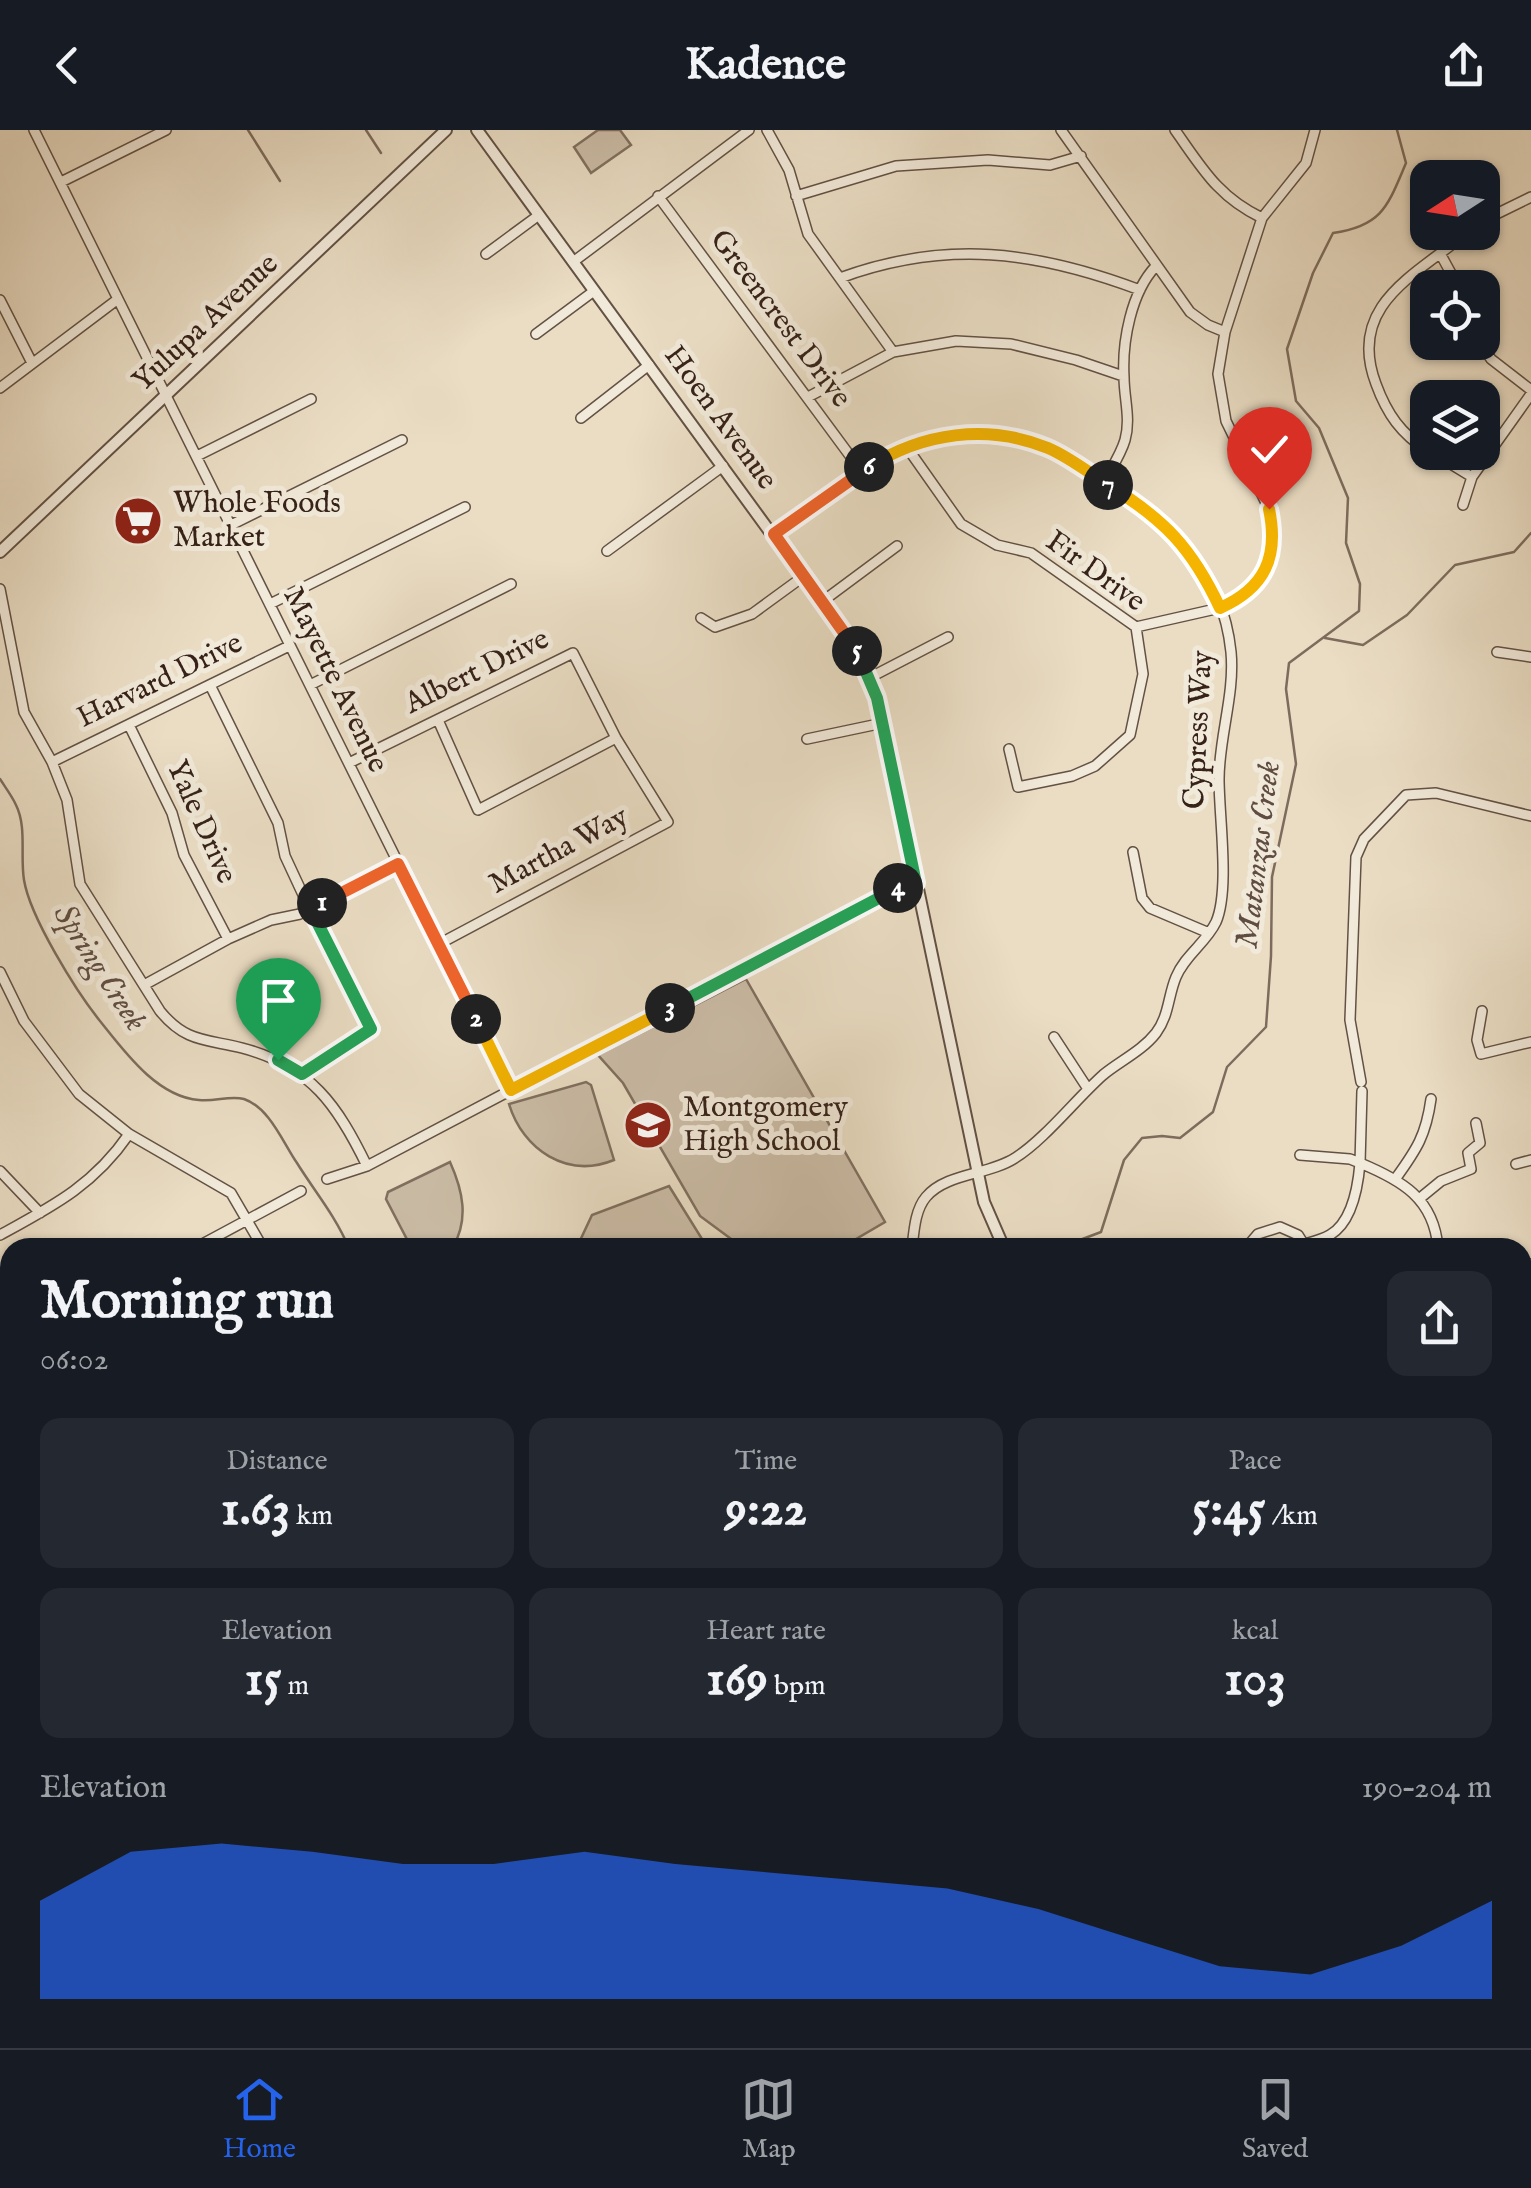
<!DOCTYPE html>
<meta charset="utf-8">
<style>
:root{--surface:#171b24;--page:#242831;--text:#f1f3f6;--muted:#9ea1a6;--line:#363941;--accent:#2563eb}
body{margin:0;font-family:"IM FELL English",serif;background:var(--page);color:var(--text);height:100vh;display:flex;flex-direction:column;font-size:38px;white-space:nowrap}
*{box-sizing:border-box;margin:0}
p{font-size:32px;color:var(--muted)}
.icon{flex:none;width:55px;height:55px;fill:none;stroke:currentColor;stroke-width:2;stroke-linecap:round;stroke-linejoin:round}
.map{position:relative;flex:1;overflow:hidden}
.side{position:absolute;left:0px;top:1108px;width:1532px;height:812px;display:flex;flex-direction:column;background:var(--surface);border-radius:30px 30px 0 0;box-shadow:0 2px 8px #0004}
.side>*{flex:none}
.needle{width:65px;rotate:258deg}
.fabs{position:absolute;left:1410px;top:30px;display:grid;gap:20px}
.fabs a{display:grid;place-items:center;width:90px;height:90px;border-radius:20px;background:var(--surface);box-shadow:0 2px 8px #0004;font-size:50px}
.pin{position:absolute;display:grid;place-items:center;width:85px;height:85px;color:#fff;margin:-102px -42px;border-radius:50% 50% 50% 0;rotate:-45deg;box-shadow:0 0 10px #0007}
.pin .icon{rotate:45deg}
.km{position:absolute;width:50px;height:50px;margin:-25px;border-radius:50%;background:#222;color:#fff;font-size:28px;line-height:50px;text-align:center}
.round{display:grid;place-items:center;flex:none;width:105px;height:105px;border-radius:20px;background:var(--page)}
.headline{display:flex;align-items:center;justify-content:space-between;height:170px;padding:0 40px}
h1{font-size:55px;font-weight:700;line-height:75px}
.metrics{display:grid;grid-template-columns:repeat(3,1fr);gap:15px;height:170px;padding:10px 40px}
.metrics div{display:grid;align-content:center;border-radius:20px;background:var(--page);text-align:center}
.metrics b{font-size:50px;font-weight:700}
.metrics small{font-size:28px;font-weight:400}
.metrics p{font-size:28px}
.chart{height:280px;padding:20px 40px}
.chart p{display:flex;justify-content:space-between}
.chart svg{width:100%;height:180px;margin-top:10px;fill:var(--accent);opacity:.7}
header{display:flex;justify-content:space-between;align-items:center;height:130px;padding:0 40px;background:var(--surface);font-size:45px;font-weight:700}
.menu{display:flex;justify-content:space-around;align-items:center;height:140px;border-top:2px solid var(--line);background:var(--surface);font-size:28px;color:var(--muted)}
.menu a{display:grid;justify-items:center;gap:5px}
.menu .current{color:var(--accent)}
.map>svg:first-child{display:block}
</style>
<header><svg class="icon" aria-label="back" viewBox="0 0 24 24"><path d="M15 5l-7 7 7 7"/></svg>Kadence<svg class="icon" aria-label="share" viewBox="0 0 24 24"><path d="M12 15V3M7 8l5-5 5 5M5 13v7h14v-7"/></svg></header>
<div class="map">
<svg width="1531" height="1918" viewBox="0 0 1531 1918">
<rect width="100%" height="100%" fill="#eaddc4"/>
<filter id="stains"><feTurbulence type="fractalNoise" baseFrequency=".002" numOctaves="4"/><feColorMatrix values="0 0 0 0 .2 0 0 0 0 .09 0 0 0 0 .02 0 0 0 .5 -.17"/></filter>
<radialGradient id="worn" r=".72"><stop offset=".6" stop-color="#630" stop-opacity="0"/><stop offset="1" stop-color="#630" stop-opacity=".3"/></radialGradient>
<path fill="#cbbda7" stroke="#807060" stroke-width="2.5" d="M598,0H620L631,15L591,43L574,17Z
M746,849L885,1092L851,1112V1117H742L700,1086L623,953L598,925Z
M586,952L591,955L614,1030C567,1049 523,1020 509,974Z
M450,1032C463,1061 469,1089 453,1117H411L386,1069L388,1062Z
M669,1056L707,1117H577L592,1085Z"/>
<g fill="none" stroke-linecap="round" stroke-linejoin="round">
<path stroke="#7d6c5d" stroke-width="2.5" d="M248,0L280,51
M366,0L381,23
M1325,508L1363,515L1407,485L1455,435L1514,422L1531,403
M0,649C5,657 12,666 16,675C27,697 20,726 24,750C30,787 76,861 100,891C124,921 157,967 199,970C215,972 230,965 244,969C270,978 283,1013 297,1033C315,1062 335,1085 349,1118
M1008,1111L1027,1110L1064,1116L1101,1102L1124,1030L1142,1008L1162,1006L1180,1008L1213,982L1227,937L1266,897L1271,826L1272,747L1296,634L1286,559L1289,533L1359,481L1360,454L1346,413L1348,368L1319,298L1296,271L1287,219L1313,143L1333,103C1383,96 1388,75 1406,33L1397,0
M972,1118L995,1112
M671,1910L673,1918
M877,1918V1910"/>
<g stroke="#635144" stroke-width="12">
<path id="minor" d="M34,0L511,960
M767,0L789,40L808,104L893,222
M1061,0L1190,182L1208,195L1225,202
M1175,0C1202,38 1218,67 1262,88
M61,52L166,0
M658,66L862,342
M796,66L896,36L988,30L1050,35L1081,26
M1482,91L1531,67
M486,124L539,85
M1441,125L1459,158
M573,132L749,0
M840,148C946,109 1036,121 1140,160
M0,170L32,233
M536,204L594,161
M1480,212L1491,229L1531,260
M0,258L118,169
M808,267L893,222L956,211L1011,214L1076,230L1123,246
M581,288L649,235
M906,316L961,394L997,415L1031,423L1136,497L1143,544L1130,605L1095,636L1072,646L1018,657L1009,619
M1428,321C1401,304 1387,284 1376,254C1346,175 1416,145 1468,102
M1431,322L1472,347
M197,326L311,269
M1104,352C1111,339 1121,324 1125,310C1131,289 1124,268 1124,247C1122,212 1131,162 1156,136
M1463,375L1472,347L1531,264
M231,395L402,310
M774,404C851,349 916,286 1018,309C1048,316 1073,332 1099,349C1166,392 1222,434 1231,522C1235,564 1219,607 1219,649C1219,686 1230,760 1216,792C1206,813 1185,825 1176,847C1168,866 1169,886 1156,903C1142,921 1120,931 1103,945C1076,969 1044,1010 1015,1028C989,1045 946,1043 926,1067C915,1080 914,1101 912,1118
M607,421L723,336
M0,459L24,582L52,632L67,670L80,754L160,881C186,913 207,909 242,918C311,936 338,976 367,1036
M823,471L897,416
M270,474L465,377
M701,488L715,497L752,484L804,446
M1136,497L1220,478L1241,469L1267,438L1272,418L1269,379L1226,291L1218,244L1225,202L1262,88L1306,33L1315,0
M1497,522L1531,527
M869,548L948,507
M210,555L278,693L285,726L305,769L371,899L301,944
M310,555L511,454
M438,590L478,680L616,608
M129,595L172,683L184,725L228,809
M807,609L883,593
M52,632L289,516
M349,633L573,523L616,608L668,692L439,814
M1133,722L1142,768L1150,778L1209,803
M0,842L24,891L79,964L129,1004L231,1063L263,1118
M144,855L228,809L271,790L300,784L398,734
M1482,881L1477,910L1481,924L1531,912
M1054,907L1088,959
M1361,952L1350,890L1356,727L1364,709L1406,665L1436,663L1531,686
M1362,961L1360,1033C1401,1050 1434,1068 1438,1118
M1516,1034L1531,1030
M0,1041L40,1083
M1396,1048C1417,1019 1426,1005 1431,969
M327,1049L367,1036L843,785L915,753
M1419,1069L1441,1051L1471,1039L1468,1023L1480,1013L1476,993
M0,1105C53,1076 94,1055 129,1004
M195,1118L301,1061
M1246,1118L1258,1104L1280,1097L1298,1105L1303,1113
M1292,1118C1305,1113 1318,1112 1330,1105C1352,1092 1358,1057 1360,1033L1350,1029L1300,1025
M1522,1136L1531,1134
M0,1222L10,1217
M0,1295L10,1311
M0,1479L10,1495
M1522,1526L1531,1531
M0,1712L10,1707
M0,1856L10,1872
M33,1910L38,1918
M573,1910L574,1918
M853,1910V1918
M1231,1910V1918
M495,1918L511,1910
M953,1918L956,1910"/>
</g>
<g stroke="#635144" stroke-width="14">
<path id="tertiary" d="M477,0L859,524L883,593L984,1072L1004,1118
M0,422L446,0
M1522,1609H1531
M1522,1620H1531
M0,1667L10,1683
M1059,1918L1061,1910"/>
</g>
<g stroke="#362219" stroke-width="18">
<path id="primary" d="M96,1918L121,1910
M138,1918L161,1910"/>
</g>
<g stroke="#362219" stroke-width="19">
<path id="motorway" d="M1393,1910L1398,1918
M1418,1910L1422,1918
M1472,1910L1475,1918"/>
</g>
<use href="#minor" stroke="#f1e9d9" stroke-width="9"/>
<use href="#tertiary" stroke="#f1e9d9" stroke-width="10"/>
<use href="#primary" stroke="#eaddc4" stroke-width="14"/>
<use href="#motorway" stroke="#eaddc4" stroke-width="15"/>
</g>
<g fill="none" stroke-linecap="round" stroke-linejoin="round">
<g stroke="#fff" stroke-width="20">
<path id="split-1" d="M278,930L302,944L371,899L310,778L322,773"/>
</g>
<g stroke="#fff" stroke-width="20">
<path id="split-2" d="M322,773L398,734L476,889"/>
</g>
<g stroke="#fff" stroke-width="20">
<path id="split-3" d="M476,889L511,960L670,878"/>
</g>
<g stroke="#fff" stroke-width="20">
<path id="split-4" d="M670,878L898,758"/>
</g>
<g stroke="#fff" stroke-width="20">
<path id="split-5" d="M857,521L877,568L916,753L898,758"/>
</g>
<g stroke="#fff" stroke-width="20">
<path id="split-6" d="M857,521L774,404L869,337"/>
</g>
<g stroke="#fff" stroke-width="20">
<path id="split-7" d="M869,337C922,303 987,293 1048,318C1069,327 1088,342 1108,355"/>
</g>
<g stroke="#fff" stroke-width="20">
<path id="split-8" d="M1108,355C1164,389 1192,418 1220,478C1265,458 1279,427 1269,379"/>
</g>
<use href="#split-1" stroke="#22a559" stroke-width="12"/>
<use href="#split-2" stroke="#f0652b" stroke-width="12"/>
<use href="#split-3" stroke="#f5b400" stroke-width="12"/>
<use href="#split-4" stroke="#22a559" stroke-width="12"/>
<use href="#split-5" stroke="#22a559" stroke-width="12"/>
<use href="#split-6" stroke="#f0652b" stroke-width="12"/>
<use href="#split-7" stroke="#f5b400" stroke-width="12"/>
<use href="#split-8" stroke="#f5b400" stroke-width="12"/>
</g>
<defs>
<g id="supermarket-disc" transform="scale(2.5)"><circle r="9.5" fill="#8f2418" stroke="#f1e9d9"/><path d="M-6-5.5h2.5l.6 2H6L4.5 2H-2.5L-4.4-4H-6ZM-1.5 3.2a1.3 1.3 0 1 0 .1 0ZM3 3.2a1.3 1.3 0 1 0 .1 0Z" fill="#fff"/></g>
<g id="school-disc" transform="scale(2.5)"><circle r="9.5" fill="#8f2418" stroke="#f1e9d9"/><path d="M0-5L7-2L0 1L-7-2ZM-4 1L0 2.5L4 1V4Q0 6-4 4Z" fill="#fff"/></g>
</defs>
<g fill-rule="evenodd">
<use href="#supermarket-disc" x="138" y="391"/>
<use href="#school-disc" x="648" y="995"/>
</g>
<g text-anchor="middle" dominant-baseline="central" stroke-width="10" stroke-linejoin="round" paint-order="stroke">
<g font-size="30" fill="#362219" stroke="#f1e9d9">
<text transform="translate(780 189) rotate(53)">Greencrest Drive</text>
<text transform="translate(206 193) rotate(-43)">Yulupa Avenue</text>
<text transform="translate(720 288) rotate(54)">Hoen Avenue</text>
<text transform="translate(1095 442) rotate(36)">Fir Drive</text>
<text transform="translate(477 542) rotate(-26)">Albert Drive</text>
<text transform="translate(335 550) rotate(64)">Mayette Avenue</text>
<text transform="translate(160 551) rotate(-26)">Harvard Drive</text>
<text transform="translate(1199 600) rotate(-87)">Cypress Way</text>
<text transform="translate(201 692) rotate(66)">Yale Drive</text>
<text transform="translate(559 721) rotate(-28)">Martha Way</text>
</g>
<g font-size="30" fill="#362219" stroke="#f1e9d9" text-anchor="start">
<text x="173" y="374">Whole Foods<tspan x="173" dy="34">Market</tspan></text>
<text x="683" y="978">Montgomery<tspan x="683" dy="34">High School</tspan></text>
</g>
<g font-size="32" font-style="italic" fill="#604d41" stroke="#f1e9d9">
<text transform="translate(1259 725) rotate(-83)">Matanzas Creek</text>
<text transform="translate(99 838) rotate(57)">Spring Creek</text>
</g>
</g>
<rect width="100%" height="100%" filter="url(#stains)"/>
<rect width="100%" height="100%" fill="url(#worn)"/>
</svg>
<div class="fabs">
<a><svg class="needle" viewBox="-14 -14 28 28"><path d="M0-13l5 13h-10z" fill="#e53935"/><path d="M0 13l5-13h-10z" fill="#9ea1a6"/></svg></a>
<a><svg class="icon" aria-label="locate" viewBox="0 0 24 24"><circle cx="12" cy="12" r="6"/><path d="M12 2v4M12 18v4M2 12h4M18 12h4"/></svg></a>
<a><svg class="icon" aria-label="layers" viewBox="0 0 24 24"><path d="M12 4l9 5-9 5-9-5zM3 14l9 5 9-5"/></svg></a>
</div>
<div class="pin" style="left:278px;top:930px;background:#1e9e55"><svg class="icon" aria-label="arrive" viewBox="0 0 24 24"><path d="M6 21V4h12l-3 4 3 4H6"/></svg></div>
<div class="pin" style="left:1269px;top:379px;background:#d93025"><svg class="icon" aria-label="check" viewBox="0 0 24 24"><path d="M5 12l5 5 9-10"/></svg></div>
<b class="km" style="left:322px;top:773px">1</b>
<b class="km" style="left:476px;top:889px">2</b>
<b class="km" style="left:670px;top:878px">3</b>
<b class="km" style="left:898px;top:758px">4</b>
<b class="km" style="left:857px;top:521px">5</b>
<b class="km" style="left:869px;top:337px">6</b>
<b class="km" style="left:1108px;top:355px">7</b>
<section class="side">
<div class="headline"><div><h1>Morning run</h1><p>06:02</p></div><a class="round"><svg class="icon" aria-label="share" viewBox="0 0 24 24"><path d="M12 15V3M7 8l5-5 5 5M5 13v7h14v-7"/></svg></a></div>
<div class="metrics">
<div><p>Distance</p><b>1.63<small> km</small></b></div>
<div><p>Time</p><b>9:22</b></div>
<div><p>Pace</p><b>5:45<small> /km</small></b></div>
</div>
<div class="metrics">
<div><p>Elevation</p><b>15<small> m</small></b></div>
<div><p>Heart rate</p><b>169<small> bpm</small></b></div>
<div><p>kcal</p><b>103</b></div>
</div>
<div class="chart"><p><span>Elevation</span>190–204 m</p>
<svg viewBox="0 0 160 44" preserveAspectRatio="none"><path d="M0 44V20L10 8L20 6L30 8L40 11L50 11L60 8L70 11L80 13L90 15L100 17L110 22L120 29L130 36L140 38L150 31L160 20V44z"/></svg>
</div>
</section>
</div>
<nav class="menu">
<a class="current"><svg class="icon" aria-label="home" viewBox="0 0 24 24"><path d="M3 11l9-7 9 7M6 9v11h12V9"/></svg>Home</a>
<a><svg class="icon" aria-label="map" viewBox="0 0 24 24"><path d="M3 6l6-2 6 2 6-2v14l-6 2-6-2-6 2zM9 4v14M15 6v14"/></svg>Map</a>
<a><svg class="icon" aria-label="saved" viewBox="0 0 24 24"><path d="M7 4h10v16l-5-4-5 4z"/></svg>Saved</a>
</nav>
